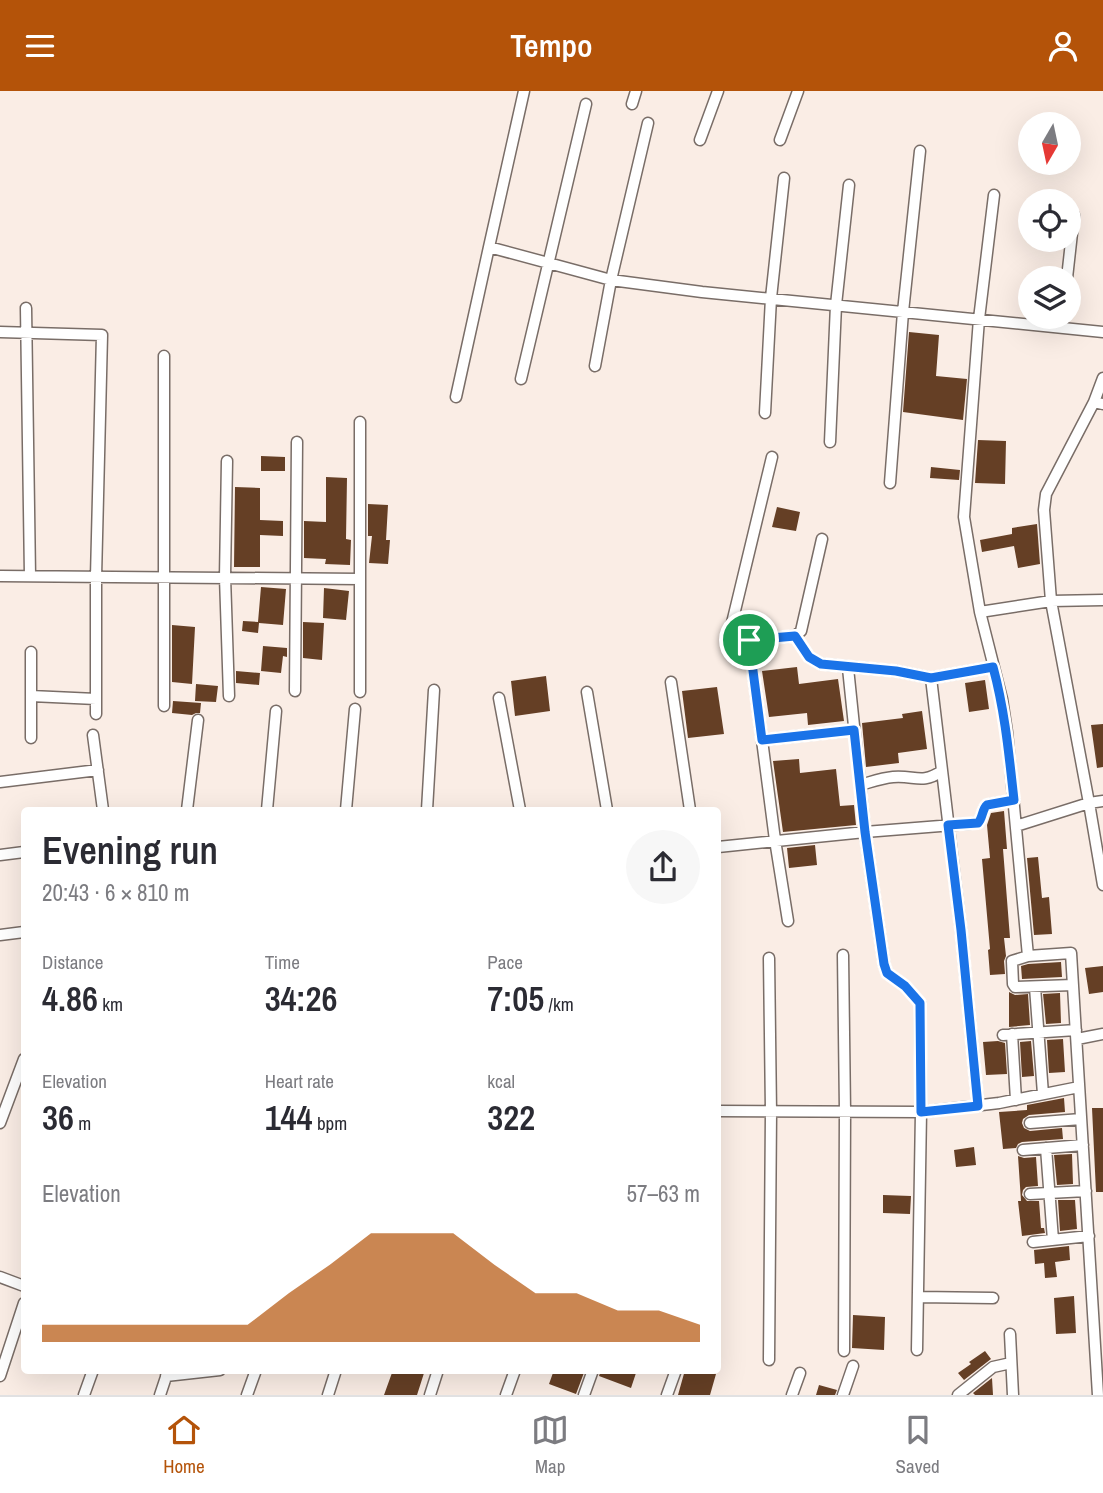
<!DOCTYPE html>
<meta charset="utf-8">
<style>
:root{--surface:#fff;--page:#f7f7f7;--text:#2b2b33;--muted:#7c7c81;--line:#e1e1e2;--accent:#b45309}
body{margin:0;font-family:"Archivo Narrow",sans-serif;background:var(--page);color:var(--text);height:100vh;display:flex;flex-direction:column;font-size:26px;white-space:nowrap}
*{box-sizing:border-box;margin:0}
p{font-size:23px;color:var(--muted)}
.icon{flex:none;width:38px;height:38px;fill:none;stroke:currentColor;stroke-width:2;stroke-linecap:round;stroke-linejoin:round}
.map{position:relative;flex:1;overflow:hidden}
.details{position:absolute;left:21px;top:716px;width:700px;height:567px;display:flex;flex-direction:column;background:var(--surface);border-radius:7px;box-shadow:0 7px 28px #0002}
.details>*{flex:none}
.needle{width:46px;rotate:189deg}
.controls{position:absolute;left:1018px;top:21px;display:grid;gap:14px}
.controls a{display:grid;place-items:center;width:63px;height:63px;border-radius:50%;background:var(--surface);box-shadow:0 7px 28px #0002;font-size:35px}
.pin{position:absolute;display:grid;place-items:center;width:60px;height:60px;color:#fff;margin:-30px;border:4px solid #fff;border-radius:50%;box-shadow:0 2px 7px #0007}
.round{display:grid;place-items:center;flex:none;width:74px;height:74px;border-radius:37px;background:var(--page)}
.summary{display:flex;align-items:center;justify-content:space-between;height:119px;padding:0 21px}
h1{font-size:38px;font-weight:600;line-height:52px}
.metrics{display:grid;grid-template-columns:repeat(3,1fr);gap:10px;height:119px;padding:7px 21px}
.metrics div{display:grid;align-content:center}
.metrics b{font-size:35px;font-weight:600}
.metrics small{font-size:19px;font-weight:400}
.metrics p{font-size:19px}
.chart{height:196px;padding:14px 21px}
.chart p{display:flex;justify-content:space-between}
.chart svg{width:100%;height:126px;margin-top:7px;fill:var(--accent);opacity:.7}
header{display:flex;justify-content:space-between;align-items:center;height:91px;padding:0 21px;background:var(--accent);color:#fff;font-size:32px;font-weight:600}
.menu{display:flex;justify-content:space-around;align-items:center;height:98px;border-top:2px solid var(--line);background:var(--surface);font-size:19px;color:var(--muted)}
.menu a{display:grid;justify-items:center;gap:4px}
.menu .active{color:var(--accent)}
.map>svg:first-child{display:block}
</style>
<header><svg class="icon" aria-label="menu" viewBox="0 0 24 24"><path d="M4 6h16M4 12h16M4 18h16"/></svg>Tempo<svg class="icon" aria-label="person" viewBox="0 0 24 24"><circle cx="12" cy="8" r="4"/><path d="M4 21q1-7 8-7t8 7"/></svg></header>
<div class="map">
<svg width="1103" height="1304" viewBox="0 0 1103 1304">
<rect width="100%" height="100%" fill="#faede5"/>
<path fill="#653f25" d="M909,241L939,244L936,285L967,288L963,329L903,321Z
M978,349L1006,350L1005,393L975,392Z
M261,365L285,366V380H261Z
M931,376L960,379L959,389L930,387Z
M326,386L347,387L346,448L351,449L350,474L325,473L326,468L304,467V430L326,431Z
M235,396L260,397V429L283,430V445L260,444V476H234Z
M368,413L388,414L386,449H390L388,473L369,472L372,445H368Z
M777,416L800,421L796,440L772,436Z
M1037,433L1040,473L1018,477L1014,455L982,461L980,449L1012,443V437Z
M261,496L286,498L283,534L259,532L258,542L242,540L243,530L258,531Z
M324,497L349,500L346,529L323,527Z
M303,531L324,532L322,569L303,567Z
M172,534L195,536L192,593L172,591Z
M263,555L287,557V566L283,565L281,582L261,580Z
M797,576L799,593L838,588L844,630L808,634L807,622L769,626L762,580Z
M236,580L260,582L259,594L236,592Z
M546,585L550,620L515,625L511,590Z
M985,589L989,618L969,621L965,592Z
M196,593L218,595L216,611L195,610Z
M717,596L724,643L688,647L682,600Z
M173,610L201,612L200,622H196L192,624L172,622Z
M922,620L927,658L898,662L899,672L866,676L862,632L903,627L902,623Z
M1103,633V676L1097,677L1091,634Z
M799,668L800,682L836,678L840,715L854,714L856,734L783,741L773,670Z
M1004,720L1007,758H1003L1010,847H1004L1006,865L1004,870L1005,883L990,884L988,859L990,858L982,768L990,767L987,734L991,722Z
M815,754L817,774L789,777L787,757Z
M1038,766L1042,807L1049,806L1052,843L1034,844L1027,767Z
M1061,871L1062,886L1022,888L1021,875L1028,873Z
M1103,875V901L1089,903L1085,877Z
M1009,901L1015,904L1028,903L1030,934L1009,936Z
M1060,902L1061,932L1046,933L1043,903Z
M1063,948L1065,981L1049,982L1047,949Z
M998,950L1005,952L1007,983L986,984L983,951Z
M1031,950L1034,985L1022,986L1020,951Z
M1064,1007L1065,1021L1029,1024L1023,1028L1022,1032L1024,1037L1030,1040L1062,1037L1063,1048L1022,1051L1018,1053L1016,1057L1003,1058L999,1021L1027,1019V1014Z
M1092,1017H1103V1101H1096Z
M974,1056L976,1074L956,1076L954,1059Z
M1072,1063L1073,1093L1057,1094L1054,1064Z
M1018,1065L1024,1067L1036,1066L1038,1095L1026,1096L1023,1099L1022,1104L1027,1110H1039L1041,1137H1044L1045,1142L1022,1145L1018,1110H1021Z
M883,1104L911,1105L910,1123L883,1122Z
M1058,1109H1075L1077,1138L1060,1140Z
M1069,1155L1070,1169L1055,1171L1057,1186L1045,1187L1044,1172L1035,1173L1034,1159Z
M1074,1205L1076,1242L1056,1243L1054,1207Z
M853,1224L885,1226L884,1259L852,1257Z
M985,1260L991,1268L964,1289L958,1282L971,1273L969,1271Z
M393,1279H425L417,1304H384Z
M554,1279H585L576,1303L549,1293Z
M601,1279H637L631,1297L599,1285Z
M685,1279H702L716,1283L710,1304H678Z
M992,1287L993,1304H975L973,1302Z
M819,1294L837,1299L835,1304H816Z"/>
<g fill="none" stroke-linecap="round" stroke-linejoin="round">
<g stroke="#796d67" stroke-width="13">
<path id="minor" d="M632,13L636,0
M700,49L718,0
M780,49L798,0
M994,104L979,228L964,426L980,521L1002,608L1007,641L1028,865L1071,862L1098,1304
M489,156L524,0
M1067,187L1074,124
M26,217L30,485
M0,241L102,244L96,486V623
M164,265V615
M595,275L611,189L648,32
M1103,287L1094,311L1103,313
M521,288L586,13
M456,306L489,156L611,189L702,201L1103,241
M1094,311L1046,403L1044,419L1051,510L1089,712L1103,794
M765,322L771,207L784,87
M360,331V601
M830,351L836,214L849,94
M772,366L732,532L737,541L749,549L795,545L801,540L822,448
M227,370L225,486L229,605
M890,392L903,221L920,60
M0,485L360,488
M980,521L1051,510L1103,509
M795,545L809,566L821,573L896,580L931,587L993,576
M749,549L775,749L788,830
M31,561V647
M848,577L865,741L884,873L887,882L905,895L920,912L921,1021L917,1259
M931,587L961,839L978,1015
M671,591L690,719
M295,600L297,351
M587,601L607,719
M31,605L96,608
M499,607L520,719
M93,644L103,719
M762,649L854,639
M0,691L98,679
M860,694C871,691 882,687 893,686C915,684 921,694 942,680
M187,719L198,629
M267,719L276,620
M346,719L355,618
M427,719L434,599
M1016,735L1089,712L1103,710
M718,756L865,741L978,732C983,727 982,718 987,714L1014,709
M0,764L24,761
M0,844L24,841
M843,864L845,1020L844,1260
M1028,865L1012,870L1013,893L1015,896L1073,894
M769,867L771,1021L769,1269
M1035,896L1043,1003
M1012,943L1016,1009
M1003,944L1076,939
M1077,948L1103,943
M718,1020L921,1021L999,1012L1079,996
M0,1032L24,968
M1030,1032L1081,1028
M1046,1057L1053,1149
M1023,1059L1083,1054
M1030,1103L1086,1100
M1033,1151L1089,1145
M0,1186L24,1195
M918,1206L993,1207
M1010,1243L1013,1304
M0,1285L24,1212
M166,1285L220,1279
M84,1304L93,1279
M160,1304L168,1280
M247,1304L256,1279
M328,1304L336,1279
M430,1304L438,1279
M506,1304L515,1279
M584,1304L593,1279
M667,1304L676,1279
M792,1304L800,1282
M843,1304L853,1275
M958,1304L993,1276L1011,1272"/>
</g>
<use href="#minor" stroke="#fff" stroke-width="10"/>
</g>
<g fill="none" stroke-linecap="round" stroke-linejoin="round">
<g stroke="#fff" stroke-width="14">
<path id="route" d="M795,545L809,566L821,573L896,580L931,587L993,576C1005,620 1009,664 1014,709L987,714C982,718 983,727 978,732L948,734L961,839L978,1015L921,1021L920,912L905,895L887,882L884,873L865,741L854,639L762,649L749,549Z"/>
</g>
<use href="#route" stroke="#1a73e8" stroke-width="9"/>
</g>
</svg>
<div class="controls">
<a><svg class="needle" viewBox="-14 -14 28 28"><path d="M0-13l5 13h-10z" fill="#e53935"/><path d="M0 13l5-13h-10z" fill="#7c7c81"/></svg></a>
<a><svg class="icon" aria-label="locate" viewBox="0 0 24 24"><circle cx="12" cy="12" r="6"/><path d="M12 2v4M12 18v4M2 12h4M18 12h4"/></svg></a>
<a><svg class="icon" aria-label="layers" viewBox="0 0 24 24"><path d="M12 4l9 5-9 5-9-5zM3 14l9 5 9-5"/></svg></a>
</div>
<div class="pin" style="left:749px;top:549px;background:#1e9e55"><svg class="icon" aria-label="arrive" viewBox="0 0 24 24"><path d="M6 21V4h12l-3 4 3 4H6"/></svg></div>
<section class="details">
<div class="summary"><div><h1>Evening run</h1><p>20:43 · 6 × 810 m</p></div><a class="round"><svg class="icon" aria-label="share" viewBox="0 0 24 24"><path d="M12 15V3M7 8l5-5 5 5M5 13v7h14v-7"/></svg></a></div>
<div class="metrics">
<div><p>Distance</p><b>4.86<small> km</small></b></div>
<div><p>Time</p><b>34:26</b></div>
<div><p>Pace</p><b>7:05<small> /km</small></b></div>
</div>
<div class="metrics">
<div><p>Elevation</p><b>36<small> m</small></b></div>
<div><p>Heart rate</p><b>144<small> bpm</small></b></div>
<div><p>kcal</p><b>322</b></div>
</div>
<div class="chart"><p><span>Elevation</span>57–63 m</p>
<svg viewBox="0 0 160 44" preserveAspectRatio="none"><path d="M0 44V38L10 38L20 38L30 38L40 38L50 38L60 27L70 17L80 6L90 6L100 6L110 17L120 27L130 27L140 33L150 33L160 38V44z"/></svg>
</div>
</section>
</div>
<nav class="menu">
<a class="active"><svg class="icon" aria-label="home" viewBox="0 0 24 24"><path d="M3 11l9-7 9 7M6 9v11h12V9"/></svg>Home</a>
<a><svg class="icon" aria-label="map" viewBox="0 0 24 24"><path d="M3 6l6-2 6 2 6-2v14l-6 2-6-2-6 2zM9 4v14M15 6v14"/></svg>Map</a>
<a><svg class="icon" aria-label="saved" viewBox="0 0 24 24"><path d="M7 4h10v16l-5-4-5 4z"/></svg>Saved</a>
</nav>
